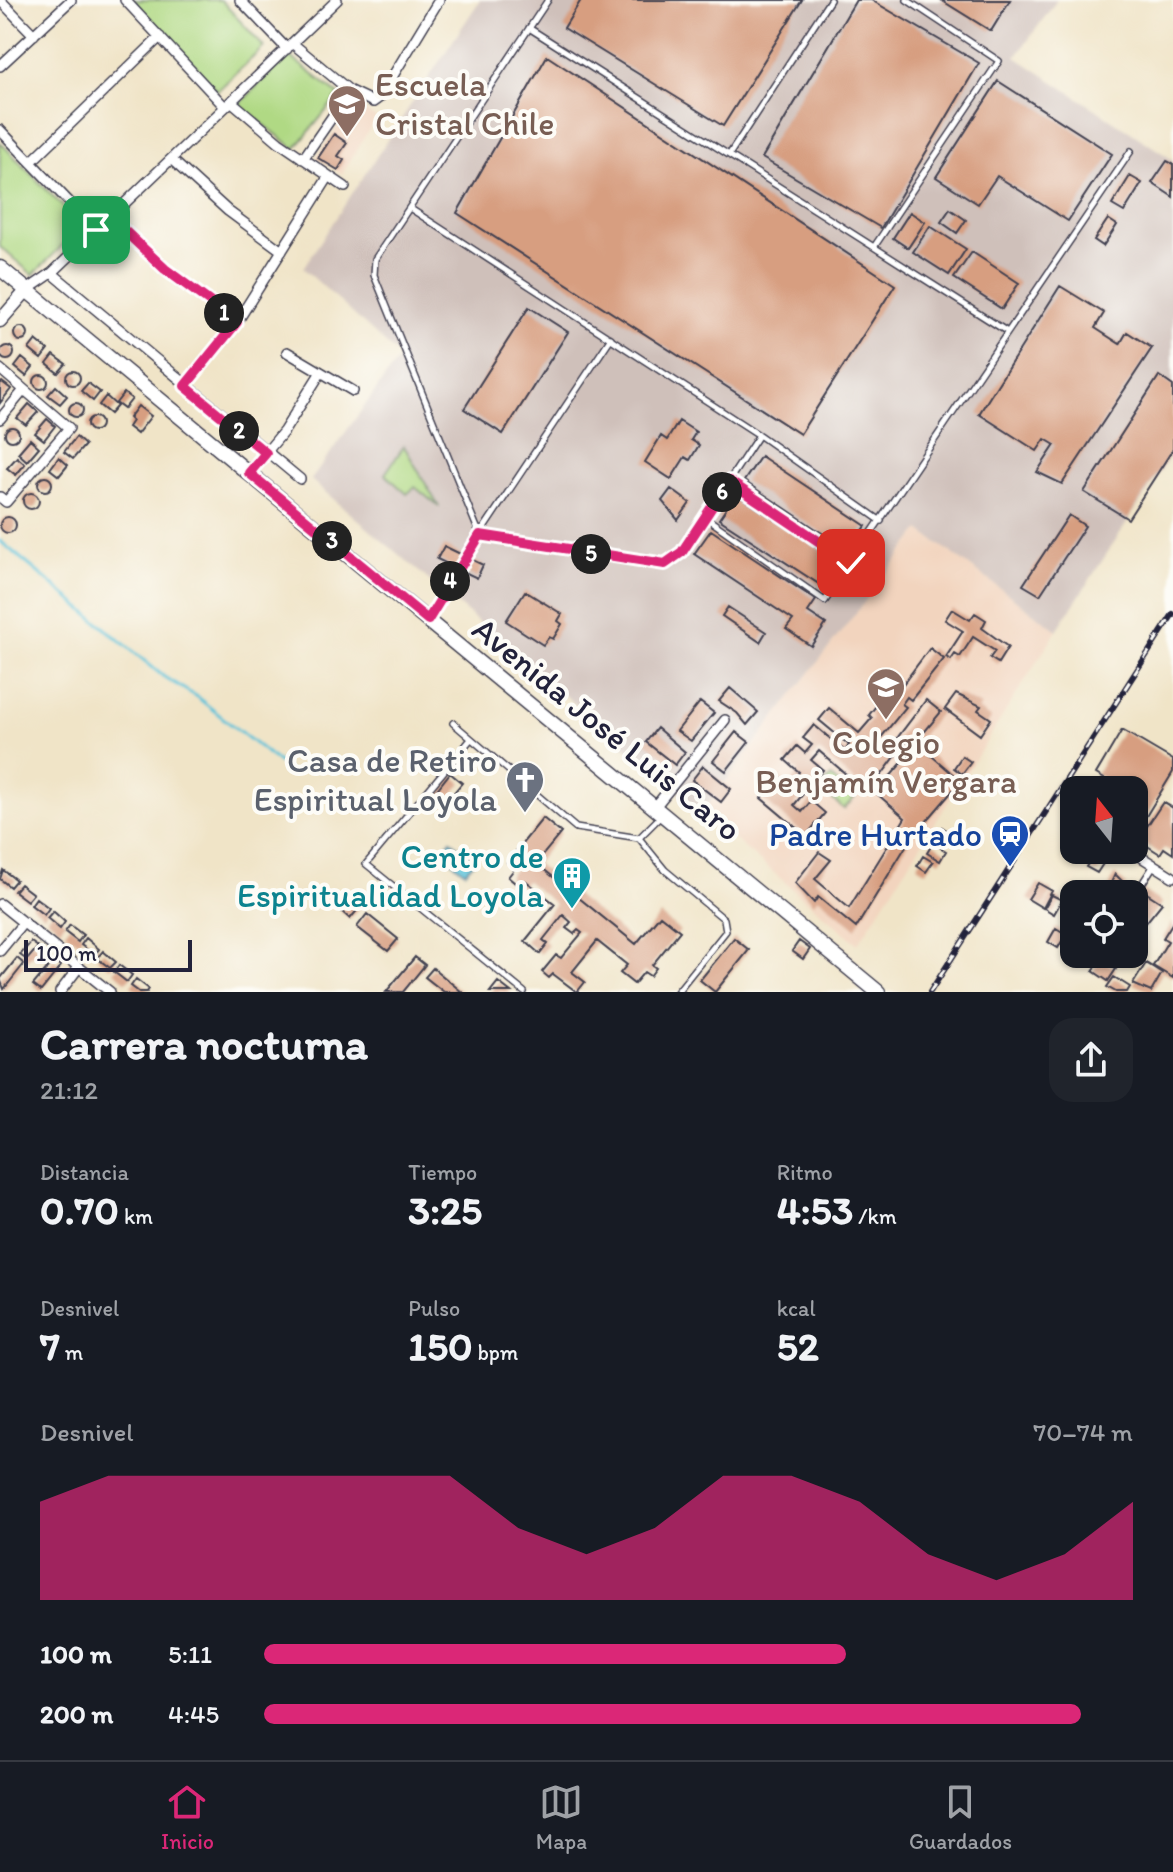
<!DOCTYPE html>
<html lang="es">
<meta charset="utf-8">
<style>
:root{--surface:#171b24;--page:#20242c;--text:#f1f3f6;--muted:#9ea1a6;--line:#363941;--accent:#db2777}
body{margin:0;font-family:Itim,sans-serif;background:var(--page);color:var(--text);height:100vh;display:flex;flex-direction:column;font-size:30px;white-space:nowrap}
*{box-sizing:border-box;margin:0}
p{font-size:26px;color:var(--muted)}
.icon{flex:none;width:44px;height:44px;fill:none;stroke:currentColor;stroke-width:2;stroke-linecap:round;stroke-linejoin:round}
.map{position:relative;height:992px;overflow:hidden}
.sheet{display:flex;flex-direction:column;background:var(--surface);flex:1}
.sheet>*{flex:none}
.needle{width:52px;rotate:343deg}
.controls{position:absolute;left:1060px;top:776px;display:grid;gap:16px}
.controls a{display:grid;place-items:center;width:88px;height:88px;border-radius:16px;background:var(--surface);box-shadow:0 2px 6px #0004;font-size:40px}
.scale{position:absolute;left:24px;bottom:20px;width:168px;box-sizing:border-box;padding-left:8px;border:4px solid #22223b;border-top:0;font-size:22px;line-height:28px;white-space:nowrap;color:#22223b;-webkit-text-stroke:6px #fdfcf7;paint-order:stroke}
.pin{position:absolute;display:grid;place-items:center;width:68px;height:68px;color:#fff;margin:-34px;border-radius:16px;box-shadow:0 4px 12px #0006}
.km{position:absolute;width:40px;height:40px;margin:-20px;border-radius:50%;background:#222;color:#fff;font-size:22px;line-height:40px;text-align:center}
.round{display:grid;place-items:center;flex:none;width:84px;height:84px;border-radius:24px;background:var(--page)}
.summary{display:flex;align-items:center;justify-content:space-between;height:136px;padding:0 40px}
h1{font-size:44px;font-weight:700;line-height:60px}
.figures{display:grid;grid-template-columns:repeat(3,1fr);gap:12px;height:136px;padding:8px 40px}
.figures div{display:grid;align-content:center}
.figures b{font-size:40px;font-weight:700}
.figures small{font-size:22px;font-weight:400}
.figures p{font-size:22px}
.chart{height:224px;padding:16px 40px}
.chart p{display:flex;justify-content:space-between}
.chart svg{width:100%;height:144px;margin-top:8px;fill:var(--accent);opacity:.7}
ul{padding:0 40px;list-style:none;font-size:26px}
li{display:grid;grid-template-columns:128px 96px 1fr;align-items:center;height:60px}
li i{height:20px;border-radius:10px;background:var(--accent)}
.tabs{display:flex;justify-content:space-around;align-items:center;height:112px;border-top:2px solid var(--line);background:var(--surface);font-size:22px;color:var(--muted)}
.tabs a{display:grid;justify-items:center;gap:4px}
.tabs .on{color:var(--accent)}
.map>svg:first-child{display:block}
</style>
<div class="map">
<svg width="1173" height="992" viewBox="0 0 1173 992">
<rect width="100%" height="100%" fill="#fdfcf7"/>
<filter id="ink" filterUnits="userSpaceOnUse"><feTurbulence type="fractalNoise" baseFrequency=".0125" numOctaves="2"/><feDisplacementMap in="SourceGraphic" scale="16" xChannelSelector="R" yChannelSelector="G"/><feConvolveMatrix kernelMatrix="1 2 1 2 8 2 1 2 1" color-interpolation-filters="sRGB"/></filter>
<filter id="wash" filterUnits="userSpaceOnUse"><feTurbulence type="fractalNoise" baseFrequency=".006" numOctaves="4" result="noise"/><feDisplacementMap in="SourceGraphic" scale="32" xChannelSelector="R" yChannelSelector="G"/><feGaussianBlur stdDeviation="1.8" result="paint"/><feColorMatrix in="noise" values="0 0 0 0 0 0 0 0 0 0 0 0 0 0 0 0 0 1.4 0 .05"/><feComposite in="paint" operator="in"/></filter>
<g filter="url(#wash)">
<rect width="100%" height="100%" fill="#f0e4c7"/>
<path fill="#f2d4be" d="M354,104L376,118L342,174L316,158Z
M920,530L1057,630L858,944L702,812Z"/>
<path fill="#cfc0ba" d="M480,0H1057L1016,57L1173,160V452L1057,630L920,530L702,812L311,480L400,357L303,268Z"/>
<path fill="#b0d984" stroke="#697e60" stroke-width="2" d="M133,0H221L264,47L217,91Z
M287,54L339,95L295,149L239,105Z
M0,142L82,226L33,275L0,247Z
M404,446L439,507L415,487L407,494L385,474Z
M831,777L855,797L844,809L820,789Z"/>
<path fill="#5cc2d9" stroke="#3f728a" stroke-width="2" d="M451,840L475,861L465,872L441,852Z"/>
<g fill="none" stroke-linecap="round" stroke-linejoin="round">
<path stroke="#5cc2d9" stroke-width="3" d="M0,541L164,677L197,697L289,771"/>
</g>
<g id="blocks">
<path fill="#d79e80" d="M581,0H802L723,126L564,28Z
M856,0H871L979,63L881,228L762,158Z
M941,0H1010L991,31Z
M547,56L895,285L800,434L457,213Z
M998,81L1112,154L1068,221L997,176L978,204L936,177Z
M334,134L347,143L338,156L344,160L338,170L318,158Z
M1167,161L1173,164V197L1152,183Z
M1130,176L1142,183L1124,212L1112,205Z
M950,209L966,220L957,233L941,222Z
M910,212L925,222L908,248L893,238Z
M1108,219L1117,225L1103,246L1094,240Z
M930,226L966,249L949,275L913,252Z
M972,252L1019,283L1002,309L954,278Z
M1060,286L1104,313L1095,328L1120,344L1127,332L1152,348L1062,484L1037,472L1055,445L1045,439L1037,451L979,414Z
M529,307L568,332L503,434L464,409Z
M14 334a7 7 0 1 1 14 0a7 7 0 1 1-14 0Z
M36,340L48,350L41,359L29,349Z
M0 353a7 7 0 1 1 14 0a7 7 0 1 1-14 0Z
M54,355L66,364L58,373L47,364Z
M22,358L33,367L26,376L15,367Z
M66 378a7 7 0 1 1 14 0a7 7 0 1 1-14 0Z
M34 382a7 7 0 1 1 14 0a7 7 0 1 1-14 0Z
M1159,376L1173,386V449L1128,519L1084,492Z
M2,382L11,389L0,403V384Z
M88,383L100,392L93,401L81,391Z
M56,386L67,396L60,404L48,395Z
M124,393L132,399L124,409L116,403Z
M106,396L117,406L110,414L99,405Z
M69 410a7 7 0 1 1 14 0a7 7 0 1 1-14 0Z
M29,404L38,412L26,425L17,418Z
M138,406L151,416L137,434L128,427L132,421L129,418Z
M87 424a7 7 0 1 1 14 0a7 7 0 1 1-14 0Z
M47,419L55,426L44,440L35,433Z
M679,421L696,432L691,440L699,445L690,460L685,457L671,479L645,462L661,436L667,440Z
M5 434a7 7 0 1 1 14 0a7 7 0 1 1-14 0Z
M76,437L85,445L73,459L64,452Z
M30,439L39,447L27,461L18,453Z
M761,456L866,526L849,551L744,481Z
M17,457L25,464L16,475L7,468Z
M59,457L68,465L59,476L50,469Z
M38 484a7 7 0 1 1 14 0a7 7 0 1 1-14 0Z
M671,489L690,503L678,520L662,501Z
M23 501a8 8 0 1 1 16 0a8 8 0 1 1-16 0Z
M736,494L841,563L825,588L719,519Z
M1069,515L1085,526L1040,595L1023,585Z
M0 525a8 8 0 1 1 16 0a8 8 0 1 1-16 0Z
M711,530L816,600L808,612L826,624L811,646L786,629L793,620L694,554Z
M444,546L483,565L477,578L437,559Z
M525,591L562,614L558,621L562,624L553,639L549,637L543,645L506,621Z
M728,607L766,632L760,642L722,616Z
M952,609L970,620L975,613L986,620L982,628L1008,647L998,663L990,658L995,651L973,637L960,657L955,654L951,660L946,657L963,631L945,620Z
M930,648L944,659L911,700L907,697L902,704L906,707L874,746L885,754L926,700L941,712L916,742L910,737L868,793L819,751L811,760L823,770L794,805L802,812L811,801L825,813L806,836L761,798L779,776L789,785L799,772L785,760L797,746L805,753L812,745L803,738L814,725L845,751L849,745L819,720L829,708L859,733L872,718L869,715L876,706L880,709L894,696Z
M730,688L758,712L747,725L737,713L719,701Z
M956,694L981,706L978,710L991,719L980,735L945,709Z
M700,702L714,713L691,741L677,731Z
M657,728L685,752L675,765L646,742Z
M1122,730L1173,760V772L1134,836V790H1123L1096,774Z
M736,732L749,742L726,771L713,761Z
M918,744L961,781L919,830L917,828L856,928L818,897L814,903L795,883L819,852L831,860L815,879L849,908L905,818L876,793Z
M962,756L971,762L962,774L954,768Z
M703,766L731,789L721,802L692,780Z
M450,773L462,783L447,801L435,792Z
M1163,802L1173,808V854L1164,848L1160,854L1138,840Z
M543,818L561,833L536,863L636,944L660,915L680,931L652,965L656,968L650,976L644,972L634,984L620,973L627,965L597,941L572,972L585,982L577,992L553,974L549,978L542,972L556,955L561,958L582,933L578,930L574,934L566,928L571,922L563,915L543,940L548,944L540,954L525,941L555,904L526,881L521,888L508,877L515,868L507,862Z
M942,827L951,833L945,844L935,838Z
M933,843L946,851L940,861L927,853Z
M1100,851L1108,856L1097,873L1086,867L1094,854L1097,856Z
M923,856L933,862L926,872L917,866Z
M3,870L16,880L10,887L0,879Z
M1115,874L1126,885L1120,894H1106Z
M1038,883L1052,891L1043,908L1028,899Z
M20,884L33,894L27,901L14,891Z
M1142,890L1162,903L1145,924L1134,917V903Z
M1052,895L1062,900L1054,914L1044,908Z
M36,898L49,908L44,915L31,905Z
M350,900L359,908L350,919L341,911Z
M1071,905L1074,907L1073,925L1063,919Z
M53,911L65,922L60,929L47,918Z
M367,914L398,939L388,951L357,927Z
M1173,922V978L1153,966L1168,941L1163,938Z
M70,925L83,935L78,942L65,932Z
M1056,928L1066,934L1058,948L1048,942Z
M86,938L99,949L94,955L81,945Z
M734,938L749,950L715,992L700,980Z
M799,941L810,949L803,959L792,951Z
M31,942L38,947L27,960L20,955Z
M103,951L116,962L110,968L97,958Z
M415,957L425,965L403,992H386Z
M17,958L24,964L4,989L0,979Z
M1101,959L1116,969L1108,981L1093,971Z
M54,960L61,966L41,991L33,985Z
M1146,963L1162,973L1151,992L1133,984Z
M119,965L132,975L127,982L114,972Z
M433,968L462,992H444L425,977Z
M1114,977L1130,987L1127,992H1116L1107,987Z
M136,979L149,989L147,992H139L131,986Z
M498,982L511,992H490Z"/>
</g>
</g>
<g filter="url(#ink)">
<use href="#blocks" fill-opacity="0" stroke="#413f50" stroke-width="2"/>
<g fill="none" stroke-linecap="round" stroke-linejoin="round">
<g stroke="#413f50" stroke-width="8">
<path id="lane" d="M548,0L375,259L374,275L480,535L665,564L682,552L759,435
M529,28L1006,331
M729,155L830,0
M411,209L759,435L881,521
M874,247L999,61L907,0
M729,481L851,563
M705,517L825,601L1131,151
M428,619L460,564L611,338
M453,723L576,828L639,838L665,870L724,919L726,931L677,992
M471,739L366,864L524,992
M639,838L660,817
M1134,896L1154,865"/>
</g>
<g stroke="#413f50" stroke-width="12">
<path id="street" d="M0,0L34,35
M125,0L225,107
M240,0L287,49
M292,43L350,91L373,102L380,97L439,0
M0,66L71,0
M231,101L279,142L345,187
M0,130L96,230
M171,159L228,211L282,251
M303,159L350,91
M31,162L160,37
M110,217L165,269L237,322
M52,273L300,479
M27,290L52,273L337,0
M287,352L353,391
M0,369L69,428L6,502L0,497
M185,386L237,322L329,176
M0,419L24,390
M249,473L284,431L321,372
M655,807L725,720
M1130,850L1173,877
M0,904L110,992
M0,951L24,922
M60,992L79,967"/>
</g>
<g stroke="#413f50" stroke-width="15">
<path id="secondary" d="M0,321L27,290"/>
</g>
<g stroke="#413f50" stroke-width="17">
<path id="primary" d="M0,268L878,992"/>
</g>
<use href="#lane" stroke="#fff" stroke-width="5"/>
<use href="#street" stroke="#fff" stroke-width="9"/>
<use href="#secondary" stroke="#fff" stroke-width="12"/>
<use href="#primary" stroke="#fff" stroke-width="14"/>
<g stroke="#22223b" stroke-width="6">
<path id="rail" d="M930,992L1173,614"/>
</g>
<use href="#rail" stroke="#fdfcf7" stroke-width="3" stroke-dasharray="9" stroke-linecap="butt"/>
</g>
</g>
<g fill="none" stroke-linecap="round" stroke-linejoin="round" filter="url(#ink)">
<g stroke="#fff" stroke-width="16">
<path id="route" d="M96,230L110,217L165,269L237,322L185,386L266,453L249,473L428,620L480,535L665,564L682,552L729,481L851,563"/>
</g>
<use href="#route" stroke="#db2777" stroke-width="10"/>
</g>
<defs>
<g id="school-pin" transform="scale(2)"><path d="M0 17L-7.5 6A9.5 9.5 0 1 1 7.5 6Z" fill="#8d6e63" stroke="#fdfcf7"/><path d="M0-5L7-2L0 1L-7-2ZM-4 1L0 2.5L4 1V4Q0 6-4 4Z" fill="#fff"/></g>
<g id="church-pin" transform="scale(2)"><path d="M0 17L-7.5 6A9.5 9.5 0 1 1 7.5 6Z" fill="#6b7280" stroke="#fdfcf7"/><path d="M-1.2-6h2.4v3.5h3.3v2.4h-3.3V6h-2.4V-.1h-3.3v-2.4h3.3Z" fill="#fff"/></g>
<g id="station-pin" transform="scale(2)"><path d="M0 17L-7.5 6A9.5 9.5 0 1 1 7.5 6Z" fill="#1a4fb4" stroke="#fdfcf7"/><path d="M-3-6H3Q5-6 5-4V2Q5 4 3 4L4.5 6H3L1.5 4h-3L-3 6H-4.5L-3 4Q-5 4-5 2V-4Q-5-6-3-6ZM-3.5-4v3h7v-3ZM-3.5 1v1.5H-2V1ZM2 1v1.5H3.5V1Z" fill="#fff"/></g>
<g id="building-pin" transform="scale(2)"><path d="M0 17L-7.5 6A9.5 9.5 0 1 1 7.5 6Z" fill="#0f9aa8" stroke="#fdfcf7"/><path d="M-4-6H4V6H1V3H-1V6H-4ZM-2.5-4.3h1.7v1.8h-1.7ZM.8-4.3h1.7v1.8H.8ZM-2.5-1h1.7V.8h-1.7ZM.8-1h1.7V.8H.8Z" fill="#fff"/></g>
</defs>
<g fill-rule="evenodd">
<use href="#school-pin" x="347" y="104"/>
<use href="#school-pin" x="886" y="687"/>
<use href="#church-pin" x="525" y="780"/>
<use href="#station-pin" x="1010" y="834"/>
<use href="#building-pin" x="572" y="876"/>
</g>
<g text-anchor="middle" dominant-baseline="central" stroke-width="8" stroke-linejoin="round" paint-order="stroke">
<g font-size="34" fill="#785e54" stroke="#fdfcf7" text-anchor="start">
<text x="375" y="84">Escuela<tspan x="375" dy="39">Cristal Chile</tspan></text>
<text x="886" y="742" text-anchor="middle">Colegio<tspan x="886" dy="39">Benjamín Vergara</tspan></text>
</g>
<g font-size="34" fill="#22223b" stroke="#fdfcf7">
<text transform="translate(607 729) rotate(39)">Avenida José Luis Caro</text>
</g>
<g font-size="34" fill="#5b616d" stroke="#fdfcf7" text-anchor="end">
<text x="497" y="760">Casa de Retiro<tspan x="497" dy="39">Espiritual Loyola</tspan></text>
</g>
<g font-size="34" fill="#164399" stroke="#fdfcf7" text-anchor="end">
<text x="982" y="834">Padre Hurtado</text>
</g>
<g font-size="34" fill="#0d838f" stroke="#fdfcf7" text-anchor="end">
<text x="544" y="856">Centro de<tspan x="544" dy="39">Espiritualidad Loyola</tspan></text>
</g>
</g>
</svg>
<div class="controls">
<a><svg class="needle" viewBox="-14 -14 28 28"><path d="M0-13l5 13h-10z" fill="#e53935"/><path d="M0 13l5-13h-10z" fill="#9ea1a6"/></svg></a>
<a><svg class="icon" aria-label="locate" viewBox="0 0 24 24"><circle cx="12" cy="12" r="6"/><path d="M12 2v4M12 18v4M2 12h4M18 12h4"/></svg></a>
</div>
<div class="scale">100 m</div>
<div class="pin" style="left:96px;top:230px;background:#1e9e55"><svg class="icon" aria-label="arrive" viewBox="0 0 24 24"><path d="M6 21V4h12l-3 4 3 4H6"/></svg></div>
<div class="pin" style="left:851px;top:563px;background:#d93025"><svg class="icon" aria-label="check" viewBox="0 0 24 24"><path d="M5 12l5 5 9-10"/></svg></div>
<b class="km" style="left:224px;top:313px">1</b>
<b class="km" style="left:239px;top:431px">2</b>
<b class="km" style="left:332px;top:541px">3</b>
<b class="km" style="left:450px;top:581px">4</b>
<b class="km" style="left:591px;top:554px">5</b>
<b class="km" style="left:722px;top:492px">6</b>
</div>
<section class="sheet">
<div class="summary"><div><h1>Carrera nocturna</h1><p>21:12</p></div><a class="round"><svg class="icon" aria-label="share" viewBox="0 0 24 24"><path d="M12 15V3M7 8l5-5 5 5M5 13v7h14v-7"/></svg></a></div>
<div class="figures">
<div><p>Distancia</p><b>0.70<small> km</small></b></div>
<div><p>Tiempo</p><b>3:25</b></div>
<div><p>Ritmo</p><b>4:53<small> /km</small></b></div>
</div>
<div class="figures">
<div><p>Desnivel</p><b>7<small> m</small></b></div>
<div><p>Pulso</p><b>150<small> bpm</small></b></div>
<div><p>kcal</p><b>52</b></div>
</div>
<div class="chart"><p><span>Desnivel</span>70–74 m</p>
<svg viewBox="0 0 160 44" preserveAspectRatio="none"><path d="M0 44V14L10 6L20 6L30 6L40 6L50 6L60 6L70 22L80 30L90 22L100 6L110 6L120 14L130 30L140 38L150 30L160 14V44z"/></svg>
</div>
<ul>
<li><b>100 m</b>5:11<i style="width:67%"></i></li>
<li><b>200 m</b>4:45<i style="width:94%"></i></li>
</ul>
</section>
<nav class="tabs">
<a class="on"><svg class="icon" aria-label="home" viewBox="0 0 24 24"><path d="M3 11l9-7 9 7M6 9v11h12V9"/></svg>Inicio</a>
<a><svg class="icon" aria-label="map" viewBox="0 0 24 24"><path d="M3 6l6-2 6 2 6-2v14l-6 2-6-2-6 2zM9 4v14M15 6v14"/></svg>Mapa</a>
<a><svg class="icon" aria-label="saved" viewBox="0 0 24 24"><path d="M7 4h10v16l-5-4-5 4z"/></svg>Guardados</a>
</nav>
